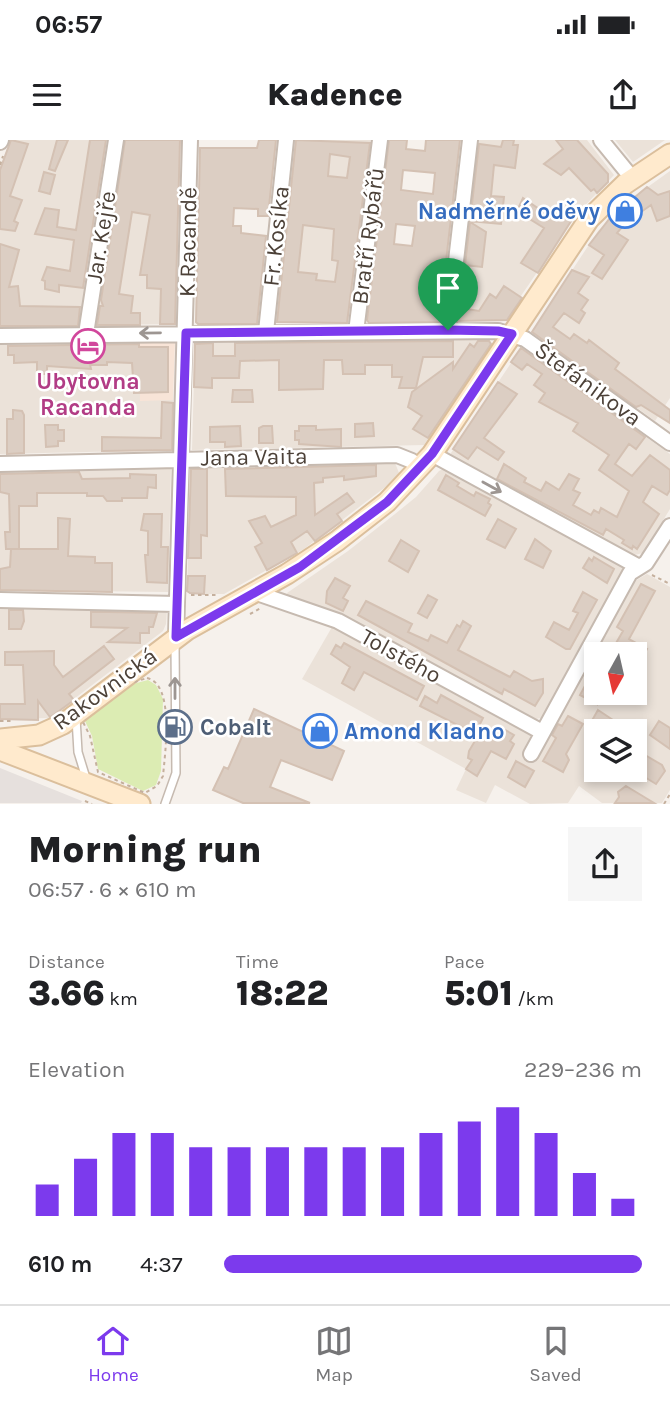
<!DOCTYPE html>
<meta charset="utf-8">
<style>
:root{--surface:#fff;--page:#f6f6f6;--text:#202124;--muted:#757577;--line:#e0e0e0;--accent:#7c3aed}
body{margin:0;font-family:Karla,sans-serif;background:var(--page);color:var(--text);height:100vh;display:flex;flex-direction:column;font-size:26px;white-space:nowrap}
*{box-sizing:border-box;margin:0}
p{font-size:23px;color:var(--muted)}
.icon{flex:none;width:38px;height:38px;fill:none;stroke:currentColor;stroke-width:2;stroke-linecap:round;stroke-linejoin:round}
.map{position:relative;height:664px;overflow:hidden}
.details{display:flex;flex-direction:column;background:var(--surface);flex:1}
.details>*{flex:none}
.needle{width:46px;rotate:188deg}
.tools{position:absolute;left:584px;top:502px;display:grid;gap:14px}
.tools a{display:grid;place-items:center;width:63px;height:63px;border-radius:0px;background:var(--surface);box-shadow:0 4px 10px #0003;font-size:35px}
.pin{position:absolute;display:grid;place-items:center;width:60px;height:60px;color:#fff;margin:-72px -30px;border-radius:50% 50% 50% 0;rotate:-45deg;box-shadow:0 0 7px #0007}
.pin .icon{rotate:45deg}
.round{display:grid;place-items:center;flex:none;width:74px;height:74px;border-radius:0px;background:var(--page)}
.summary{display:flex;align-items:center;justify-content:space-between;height:119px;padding:0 28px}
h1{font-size:38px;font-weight:800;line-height:52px}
.metrics{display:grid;grid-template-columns:repeat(3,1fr);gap:10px;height:119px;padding:7px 28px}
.metrics div{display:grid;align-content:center}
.metrics b{font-size:35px;font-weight:800}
.metrics small{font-size:19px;font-weight:400}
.metrics p{font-size:19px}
.chart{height:196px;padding:14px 28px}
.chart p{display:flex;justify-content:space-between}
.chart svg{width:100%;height:126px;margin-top:7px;stroke:var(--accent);stroke-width:6}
ul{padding:0 28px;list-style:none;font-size:23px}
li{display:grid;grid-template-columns:112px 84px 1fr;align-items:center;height:52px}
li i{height:18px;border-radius:9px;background:var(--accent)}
.status{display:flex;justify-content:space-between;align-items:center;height:49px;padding:0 35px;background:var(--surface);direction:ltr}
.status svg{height:19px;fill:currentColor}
header{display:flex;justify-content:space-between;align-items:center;height:91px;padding:0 28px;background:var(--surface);font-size:32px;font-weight:800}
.tab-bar{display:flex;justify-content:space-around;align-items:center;height:98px;border-top:2px solid var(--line);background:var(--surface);font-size:19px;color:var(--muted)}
.tab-bar a{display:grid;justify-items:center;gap:4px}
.tab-bar .on{color:var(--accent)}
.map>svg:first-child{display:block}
</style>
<div class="status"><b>06:57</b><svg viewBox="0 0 49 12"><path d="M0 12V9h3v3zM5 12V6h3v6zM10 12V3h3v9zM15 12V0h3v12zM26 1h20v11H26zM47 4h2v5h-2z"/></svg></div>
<header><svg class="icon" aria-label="menu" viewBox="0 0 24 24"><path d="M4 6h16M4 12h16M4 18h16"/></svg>Kadence<svg class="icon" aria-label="share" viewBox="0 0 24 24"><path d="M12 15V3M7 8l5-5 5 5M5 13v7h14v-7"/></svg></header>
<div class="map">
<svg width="670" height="664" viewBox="0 0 670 664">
<rect width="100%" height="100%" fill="#f6f1ec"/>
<path fill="#ebe2d9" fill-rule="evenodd" d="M10,0H107L79,186L0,187V28Z
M125,0H180L176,184L96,185Z
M294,0H371L348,183H278L275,180Z
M479,0H587L614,35L576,75L504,181H458Z
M615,0H665L633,22Z
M670,31V258L655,281L532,191L598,91L631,59Z
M480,198H488L492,204L424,305L192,310L195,202Z
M138,203L141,260H173L172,310L0,314V205Z
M521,208L670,314V369L643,413L630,416L449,316Z
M395,323L399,333L388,345L304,409L224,454H190L187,451L191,328Z
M447,327L625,425L541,578L536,579L346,476L288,457L287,453L348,411L395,374L416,357L439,331Z
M171,328L168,452L0,450V331Z
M647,434L670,447V650L662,663H602L579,646L568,663L530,664L495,645L486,663L456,650L466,629L302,539L332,487L531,595L523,611L536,619L635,441ZM597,514H635V553H597ZM597,592H635V630H597Z
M0,467L167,470L166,484L163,491L49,578L0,579Z"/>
<path fill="#f8e4d7" d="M175,202L173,260L140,261L139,203Z"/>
<path fill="#e6e0dd" d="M0,628L82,661L81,663H0Z"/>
<path fill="#dcecb3" d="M148,540L156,545L163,559L161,631L156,645L143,651L98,629L92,596L85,581L129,545Z"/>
<path fill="#dccec3" stroke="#d4c1b3" stroke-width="2" fill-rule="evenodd" d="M11,0L28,4L10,56L22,60L14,81L18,83L15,91L0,89V30Z
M57,0H68L55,31L49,29Z
M90,0H106L83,148L59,145V152L45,149V141L42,140L47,127L70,131L74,100L35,94L45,68L59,70L57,87L76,90Z
M125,0H180L175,184H160L161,149L147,148V135H140L150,75L132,72L119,154L133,156L131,173H140V185H97L100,166H103L101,160Z
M259,0H276L268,76H258V69L234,68L233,86H241V93L266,96L257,184H198L196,182L200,8H257Z
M296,0L370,3L347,183L277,182ZM330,14L350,17L347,38L328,36ZM303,85L334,89L332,120L338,121L335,142L316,140L317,134L298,132Z
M389,0H407L406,9L425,11L426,0H460L439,182L369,183L367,180ZM403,30L435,33L433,54L401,50ZM396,84L415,86L412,106L394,104Z
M503,0H514L513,5H518L515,28L494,25L491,56L504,57L501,84L470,81L479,4L501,7Z
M556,0H577L608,34V42L597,53L594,49L591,51L569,28L561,35L544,24L563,9Z
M44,32L55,35L50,54L39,51Z
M647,47L658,55L670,51V76L657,81L651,65L641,72L637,67L617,82L622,87L617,93L628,100L602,139L592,133L604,115L589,105L610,78Z
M523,58L551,77L559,64L575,75L538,133L521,123L544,88L517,71Z
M470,82L486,92L482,127L465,125Z
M0,104L19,110L9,147L18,146L20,166L80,167L78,186H0Z
M572,130L589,137L578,153L588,160L581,170L585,173L579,183L564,173L553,187L570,199L574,194L587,203L589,200L619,223L615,229L670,270V283L641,265L636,267L532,192Z
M504,146L522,158L507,180L459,181L460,168L479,171L490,154L496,158Z
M453,201V217H423L416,248H399L402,237H392V225H365V234H343L342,220H324L323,249L279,250V220L240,221L239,238H212V248L194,247L195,204L213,203V216H235V203Z
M478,201H489L491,204L428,298L413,289L422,276L408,267L412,252L453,222V229L470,204L474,207Z
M139,204V207H168V252L134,253L132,223L107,222V225H90L91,229L47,226V234H37V222L14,223V215H8V206Z
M521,208L645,297L636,309L629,304L615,324L632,336L650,315L670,330V350L667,355L652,346L643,362L659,374L637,409L633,406L632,409L622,403L624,400L606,389L603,395L497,339L504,324L526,338L524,342L541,351L546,342L559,350L569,334L579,339L573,350L580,353L573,365L591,375L594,370L599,373L601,368L617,377L629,351L599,330L609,315L573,291L578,283L539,262L545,253L534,245L542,234L527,224L522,230L511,222Z
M498,242L517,254L484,298L504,312L498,320L477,307L468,319L453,309Z
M233,250H252L253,262H232Z
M162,262L173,263L172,310L102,311V297L161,298Z
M13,270L22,271L24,275V313L7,314V279H13Z
M373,283L374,296L355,297V284Z
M45,285H58V290H64V301H58V306L46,307Z
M240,286L241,306L225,307V302H210V287Z
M263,286H272L273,303H259V288Z
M299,286H316V290L341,289V307L299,304V300H295V291H299Z
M376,325V336L344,340V336L323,338V342L314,343L315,375L347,353L354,362L337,374L342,381L315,401L307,391L291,402L297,413L267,430L255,407L262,403L249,381L265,376L271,387L296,375V357L226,356L225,329Z
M191,329H207V396L201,395V418H188Z
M79,332L82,339L130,338V334L156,335V348L148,347L147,358H122V361H107L103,356H87V353H37V366H19V409H6L5,392H10L9,354L0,352V334Z
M446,335L459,343L457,346L474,356L476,352L490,359L488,363L491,365L485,376L438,350Z
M144,374H162L161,407H168L167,443L147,442L145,415H148V391L141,390Z
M58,378L70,379L68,416L95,417V423H112V452L0,450V429L10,427L11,409H58Z
M498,379L516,389L505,408L487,399Z
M535,399L551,411L543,428L525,419Z
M401,400L419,411L408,432L389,421Z
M594,417L614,429L607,443L583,428L589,418L592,421Z
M188,436H205L204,454L190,453L187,451Z
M335,438L350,446L343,458L348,461L343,471L326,463L327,451Z
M641,444L655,451L629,499L647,509L641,520L615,505L623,491L617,487Z
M583,452L597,460L570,509H566L546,497L554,482L569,490L578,473L573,471Z
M428,455L437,460L427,478L418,473Z
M366,461L412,484L408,492L428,501L431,495L447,503L457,485L460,487L463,481L471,486L458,510L510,537L514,531L532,541L543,539V553L535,566L504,549L502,554L358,475Z
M9,470H23L24,481L21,489H9Z
M91,472H109L157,473L153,487H149V493H140V503L108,502L127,488L91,487Z
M344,503L424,546L417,560L364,532L354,550L342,543L350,527L331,514L336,505L341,508Z
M104,506L114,519L69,554L74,560L55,574L50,577L38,561V580L0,579V564H25L23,525H5V512L54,511V525L63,537Z
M587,542L597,547V564L580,555Z
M441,555L483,578L475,594L420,566L425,556L437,563Z
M254,569L344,611L332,640L281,620L270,647L310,663H243L213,650L224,627L228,629Z
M598,570L613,580L606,592L590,584Z
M568,576L583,584L566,614L569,620L563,632L543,621L556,598L552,595L558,584L562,586Z
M659,581L670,588V609L650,595Z
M500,587L514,595L510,601L514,604L506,619L491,611L477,636L466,629L472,620L468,618L469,611L482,589L495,596Z
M645,615L662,625L665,631L656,644L635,631V619Z
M516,621L534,631L525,647L508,637Z
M626,646L654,663H615L619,657L618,652Z"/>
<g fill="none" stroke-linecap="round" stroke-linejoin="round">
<g stroke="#c6bab0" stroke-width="10">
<path id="lane" d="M76,578L78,612L86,638
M165,664L176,633L175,502"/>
</g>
<g stroke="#c6bab0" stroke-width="18">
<path id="street" d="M601,0L632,38
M0,2L1,0
M448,190L470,0
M266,192L286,0
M356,192L380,0
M86,194L116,0
M0,196L498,191L525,199L670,303
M432,314L639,427
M0,324L397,315L412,321L417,332
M254,452L338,481L542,592
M0,460L176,464
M176,497L190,0
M531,614L630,433L646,423L670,386"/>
</g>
<g stroke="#dbbf9c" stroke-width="23">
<path id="secondary" d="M0,599L39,595L63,584L187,490L287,434L337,401L387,362L432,314L589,79L625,44L670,14
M0,610L140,664"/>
</g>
<path stroke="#c5b09d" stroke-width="2" stroke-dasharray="3.5 3.5" stroke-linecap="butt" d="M0,25L3,16
M652,435L670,444
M191,455H216
M250,474L261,468
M147,538C175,544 165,613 163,636L157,646L145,653L98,632L90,596L83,582L85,578L128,544Z
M0,581H12
M85,661L92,664
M664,664L670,654"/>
<use href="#lane" stroke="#fff" stroke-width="7"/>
<use href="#street" stroke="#fff" stroke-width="14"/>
<use href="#secondary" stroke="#ffeacd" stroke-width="19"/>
</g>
<defs><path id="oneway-shaft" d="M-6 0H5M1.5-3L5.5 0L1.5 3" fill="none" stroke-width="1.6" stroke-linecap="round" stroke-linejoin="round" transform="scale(1.75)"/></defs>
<g stroke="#9d9692">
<use href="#oneway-shaft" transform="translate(150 193) rotate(179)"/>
<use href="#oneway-shaft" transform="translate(492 347) rotate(29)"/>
<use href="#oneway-shaft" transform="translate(175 548) rotate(-90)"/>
</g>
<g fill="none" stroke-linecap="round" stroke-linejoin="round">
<g stroke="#fff" stroke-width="14">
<path id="route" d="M448,190L498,191L512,194L432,314L387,362L300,427L176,497L186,193Z"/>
</g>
<use href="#route" stroke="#7c3aed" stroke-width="9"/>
</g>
<defs>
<g id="shop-ring" transform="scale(1.75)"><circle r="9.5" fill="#fff" stroke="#3f7fe0" stroke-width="1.5"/><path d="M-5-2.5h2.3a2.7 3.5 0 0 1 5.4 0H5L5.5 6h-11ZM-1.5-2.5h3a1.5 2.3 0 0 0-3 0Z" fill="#3f7fe0"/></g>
<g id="hotel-ring" transform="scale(1.75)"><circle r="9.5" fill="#fff" stroke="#d1479c" stroke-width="1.5"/><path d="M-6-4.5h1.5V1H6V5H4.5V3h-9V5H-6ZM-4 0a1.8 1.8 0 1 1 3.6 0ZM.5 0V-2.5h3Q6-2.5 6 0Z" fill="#d1479c"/></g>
<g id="fuel-ring" transform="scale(1.75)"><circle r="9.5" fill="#fff" stroke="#5c6f8a" stroke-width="1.5"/><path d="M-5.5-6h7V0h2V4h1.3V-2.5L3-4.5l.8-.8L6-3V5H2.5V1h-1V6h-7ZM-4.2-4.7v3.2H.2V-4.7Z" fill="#5c6f8a"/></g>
</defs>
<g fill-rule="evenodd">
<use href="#shop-ring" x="625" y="71"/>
<use href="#hotel-ring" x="88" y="206"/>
<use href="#fuel-ring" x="175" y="587"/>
<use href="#shop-ring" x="320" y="591"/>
</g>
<g text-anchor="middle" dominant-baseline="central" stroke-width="5" stroke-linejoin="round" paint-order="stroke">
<g font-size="23" font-weight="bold" fill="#366cbe" stroke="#fff" text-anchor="end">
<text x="600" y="71">Nadměrné oděvy</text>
<text x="344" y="591" text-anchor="start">Amond Kladno</text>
</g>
<g font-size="23" fill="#4c4138" stroke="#fff">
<text transform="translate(276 96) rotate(-84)">Fr. Kosíka</text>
<text transform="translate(368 96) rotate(-83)">Bratří Rybářů</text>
<text transform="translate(101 97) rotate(-81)">Jar. Kejře</text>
<text transform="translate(188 102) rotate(-89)">K Racandě</text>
<text transform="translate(588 244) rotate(36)">Štefánikova</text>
<text transform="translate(254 317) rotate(-1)">Jana Vaita</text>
<text transform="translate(401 516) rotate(29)">Tolstého</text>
<text transform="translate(105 549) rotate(-36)">Rakovnická</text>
</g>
<g font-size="23" font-weight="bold" fill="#b23c85" stroke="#fff">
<text x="88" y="241">Ubytovna<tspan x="88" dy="26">Racanda</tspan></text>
</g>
<g font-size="23" font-weight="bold" fill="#4e5e75" stroke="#fff" text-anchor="start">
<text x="200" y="587">Cobalt</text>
</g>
</g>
</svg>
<div class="tools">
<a><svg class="needle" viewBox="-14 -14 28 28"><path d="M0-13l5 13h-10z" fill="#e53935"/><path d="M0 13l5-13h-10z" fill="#757577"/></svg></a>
<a><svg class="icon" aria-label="layers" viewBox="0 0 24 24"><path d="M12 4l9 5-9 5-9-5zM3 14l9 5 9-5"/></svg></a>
</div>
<div class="pin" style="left:448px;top:190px;background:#1e9e55"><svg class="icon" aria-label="arrive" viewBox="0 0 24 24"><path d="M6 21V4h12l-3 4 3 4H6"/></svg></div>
</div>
<section class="details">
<div class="summary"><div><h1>Morning run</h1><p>06:57 · 6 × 610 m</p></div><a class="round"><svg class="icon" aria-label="share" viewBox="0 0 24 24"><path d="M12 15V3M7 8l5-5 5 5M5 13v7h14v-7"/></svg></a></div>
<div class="metrics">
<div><p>Distance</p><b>3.66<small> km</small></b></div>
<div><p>Time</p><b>18:22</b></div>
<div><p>Pace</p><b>5:01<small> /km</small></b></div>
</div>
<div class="chart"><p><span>Elevation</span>229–236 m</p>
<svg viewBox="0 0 160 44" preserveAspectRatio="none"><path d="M5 44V33M15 44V24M25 44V15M35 44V15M45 44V20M55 44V20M65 44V20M75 44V20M85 44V20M95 44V20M105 44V15M115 44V11M125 44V6M135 44V15M145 44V29M155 44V38"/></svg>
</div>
<ul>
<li><b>610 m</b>4:37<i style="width:100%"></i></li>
</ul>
</section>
<nav class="tab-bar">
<a class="on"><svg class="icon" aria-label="home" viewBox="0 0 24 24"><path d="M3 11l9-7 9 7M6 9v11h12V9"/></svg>Home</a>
<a><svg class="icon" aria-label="map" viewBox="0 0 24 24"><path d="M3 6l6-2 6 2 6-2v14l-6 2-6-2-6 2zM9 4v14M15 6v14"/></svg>Map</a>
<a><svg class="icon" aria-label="saved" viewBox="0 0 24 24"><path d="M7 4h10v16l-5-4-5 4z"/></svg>Saved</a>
</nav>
